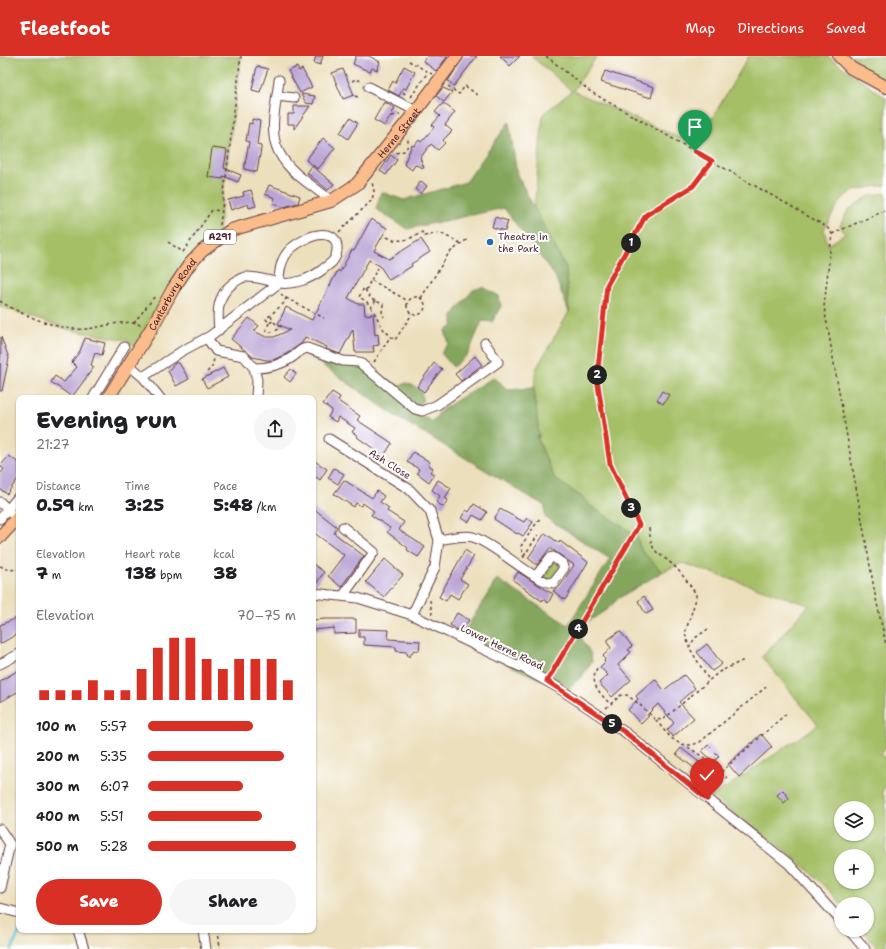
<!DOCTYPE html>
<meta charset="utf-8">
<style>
:root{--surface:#fff;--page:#f6f6f6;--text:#202124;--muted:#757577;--accent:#d93025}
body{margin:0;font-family:"Shantell Sans",sans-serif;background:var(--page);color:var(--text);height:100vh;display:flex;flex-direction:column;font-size:15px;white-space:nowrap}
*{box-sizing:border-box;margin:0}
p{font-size:13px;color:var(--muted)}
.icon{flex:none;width:22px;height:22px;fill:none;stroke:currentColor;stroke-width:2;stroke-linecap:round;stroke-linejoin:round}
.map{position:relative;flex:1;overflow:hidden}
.side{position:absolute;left:16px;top:339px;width:300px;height:538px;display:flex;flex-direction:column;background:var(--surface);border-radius:8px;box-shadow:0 1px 3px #0004}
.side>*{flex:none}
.fabs{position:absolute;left:834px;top:745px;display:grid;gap:8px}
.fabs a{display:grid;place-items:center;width:40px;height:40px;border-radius:50%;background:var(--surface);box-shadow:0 1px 3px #0004;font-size:20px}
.pin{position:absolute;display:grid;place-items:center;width:34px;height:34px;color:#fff;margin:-41px -17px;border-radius:50% 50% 50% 0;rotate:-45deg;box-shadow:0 0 4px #0007}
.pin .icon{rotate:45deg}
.km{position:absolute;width:20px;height:20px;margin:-10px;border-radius:50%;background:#222;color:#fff;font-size:11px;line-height:20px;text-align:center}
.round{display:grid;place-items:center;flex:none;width:42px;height:42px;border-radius:21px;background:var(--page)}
.summary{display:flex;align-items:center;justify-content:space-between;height:68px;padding:0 20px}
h1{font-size:22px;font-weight:800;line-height:30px}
.figures{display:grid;grid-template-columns:repeat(3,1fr);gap:6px;height:68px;padding:4px 20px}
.figures div{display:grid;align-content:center}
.figures b{font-size:17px;font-weight:800}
.figures small{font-size:11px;font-weight:400}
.figures p{font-size:11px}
.chart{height:112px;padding:8px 20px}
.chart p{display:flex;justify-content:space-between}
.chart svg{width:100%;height:72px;margin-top:4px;stroke:var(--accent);stroke-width:6}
.primary-button{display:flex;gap:8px;margin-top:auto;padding:8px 20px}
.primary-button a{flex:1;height:46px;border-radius:24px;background:var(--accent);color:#fff;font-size:16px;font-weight:800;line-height:46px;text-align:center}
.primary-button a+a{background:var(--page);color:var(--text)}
ul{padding:0 20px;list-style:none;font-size:13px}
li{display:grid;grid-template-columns:64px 48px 1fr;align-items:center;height:30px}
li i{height:10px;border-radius:5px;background:var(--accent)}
header{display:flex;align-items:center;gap:24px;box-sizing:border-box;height:56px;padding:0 20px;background:var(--accent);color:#fff}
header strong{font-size:19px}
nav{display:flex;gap:22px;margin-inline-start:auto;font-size:14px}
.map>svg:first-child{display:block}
</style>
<header>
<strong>Fleetfoot</strong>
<nav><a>Map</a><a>Directions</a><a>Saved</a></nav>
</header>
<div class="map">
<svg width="886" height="893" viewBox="0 0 886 893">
<rect width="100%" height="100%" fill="#fff"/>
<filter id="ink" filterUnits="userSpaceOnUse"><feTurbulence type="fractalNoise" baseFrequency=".025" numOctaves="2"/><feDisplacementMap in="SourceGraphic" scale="8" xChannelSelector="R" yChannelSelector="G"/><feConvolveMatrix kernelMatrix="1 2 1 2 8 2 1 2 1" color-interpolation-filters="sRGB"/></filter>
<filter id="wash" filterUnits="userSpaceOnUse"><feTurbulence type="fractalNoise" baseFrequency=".012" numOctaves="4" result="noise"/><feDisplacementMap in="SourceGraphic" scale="16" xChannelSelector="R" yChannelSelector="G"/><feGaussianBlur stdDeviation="0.9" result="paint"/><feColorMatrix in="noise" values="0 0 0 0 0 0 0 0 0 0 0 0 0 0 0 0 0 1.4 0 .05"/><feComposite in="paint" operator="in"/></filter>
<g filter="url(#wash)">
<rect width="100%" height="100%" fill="#ecdfbc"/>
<path fill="#a4bf66" stroke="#776f48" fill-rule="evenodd" d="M0,0H241L221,152C220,176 221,179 202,195L138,293L127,284L69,274L0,250Z
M531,0H597L573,35L696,89L749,0H827L886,42V129C840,136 847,134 824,173L828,189L845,178L840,170L848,154L869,140L886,137V690L880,699L886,702V729L882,736L886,744V893H878L863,874H867V848H841C806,805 756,774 712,741L818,669L762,601L809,549L682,507L662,516L641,494L636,479L592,451L583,442L555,423L536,379L539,381L534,332L536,313L569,256L566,212L534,153L543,58L572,35ZM841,752H867V778H841ZM841,800H867V826H841Z
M839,0H886V31Z
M546,505L563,508L553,527L536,520Z"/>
<path fill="#83a65b" stroke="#666243" d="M509,66L517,119L566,212L569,256L555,220L504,152L407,173L376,153L381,136L404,144L466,126Z
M483,231L499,240L501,250L492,266L482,265L468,298L453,311L441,297L449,287L445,275L453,270V259L464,245L473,234Z
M302,295C326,300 352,304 374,315C383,319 390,326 400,330L406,327C424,332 426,342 417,357L433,366L440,355L494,321L508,334L534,332L539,382L536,380L555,423L583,442L592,451L636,479L641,494L662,516L619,542L606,554L583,569L578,576L591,598L592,605L583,619L566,635L458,586L497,523L568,569L610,503L545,461V450L397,361Z"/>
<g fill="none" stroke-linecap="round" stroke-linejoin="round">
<path stroke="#5bc5d7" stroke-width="3" d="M12,893L20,874"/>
</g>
<g id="blocks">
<path fill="#baa5d5" d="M316,0H323L320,9L314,7Z
M356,0H369L380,6L377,14L372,12L370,16L353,8Z
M427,0H448L436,15L423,5Z
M464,0H477L454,30L448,25Z
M500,0H520L510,10Z
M257,10L268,13L260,36L252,34Z
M404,10L415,16L406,33L403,32L399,40L388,34L393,25L395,27Z
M297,11L299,15L302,13L312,31L300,37L288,15Z
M343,13L354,39L343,43L332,17Z
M605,15L654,31L651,42L601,26Z
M443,32L452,36L444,46L436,40Z
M301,38L315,40L313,48L306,47Z
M384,46L395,52L385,70L374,64Z
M443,47L455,56L445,69L452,75L443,84L445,87L438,94L431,88L420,102L424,112L415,109L412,114L404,108L412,89L414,90L419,84L421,86L431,75L434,71L432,69L440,60L435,56Z
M294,50H310L294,73V68H288V58H294Z
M350,62L358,67L348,83L340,77Z
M252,63L260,65L257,89L261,90V93L257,116L244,113L249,86L246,85L249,67L252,68Z
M323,82L335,92L318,113L306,104Z
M212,92L227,94L224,112L241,119L238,126L223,120V123L208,121Z
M391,99L397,104L386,119L380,115Z
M312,110L334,128L328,134L307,117Z
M421,125L427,130L421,138L415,133Z
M269,129L300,140L298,147L284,151L273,147L275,142L265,138Z
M251,134L256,150L249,152L248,148L231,154L228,144L244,140L243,136Z
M495,161L508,165L505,175L492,171Z
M371,163L387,172L374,195L389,203L421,183L430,196L411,208L412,210L389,224L380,210L369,204L348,242L358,248H364L365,259L373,258L375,279L378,278L379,289L373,290L374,296H355L353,273L340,298L326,293L327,291L305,281L302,287L286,298L273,304H266L253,301L231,283L249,262L259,270L254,275L266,281H274L290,274L278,268L286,251L312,264L338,214L340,216L352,194L354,195Z
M1,281L9,302L2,335H0Z
M85,282L105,287L102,299L95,297L91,309L94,311L72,341L51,326L55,320L64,326L77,311L72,306L80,295Z
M475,300L482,309L461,325L455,318Z
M175,307H179L189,323L176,330L168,315Z
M434,307L442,313L424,336L417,331Z
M223,312L228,321L207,332L202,323Z
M291,313L296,318L290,326L284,321Z
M662,335L669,339L663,348L657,344Z
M332,336L340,341L338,345L360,360L357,364L392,387L384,400L357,381L358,380L352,376L355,372L338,361L336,366L328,361L332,354L323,348Z
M413,396L430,406L428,409L433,412L430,416L434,418L429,426L417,417L419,413L407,406Z
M9,400L19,407V421L7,438L0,433V418L4,413L0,410Z
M313,404L327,413L320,424L313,419Z
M334,412L344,418L338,428L328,422Z
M344,424L372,442L377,435L384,440L380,446L389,452L387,455L404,466L399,474L425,491L418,501L407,494L408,492L387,476L390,472L371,459L374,455L363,447L361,450L356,447L354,451L334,438Z
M438,424L451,432L445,442L448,444L443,451L436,446L440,440L432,434Z
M474,448L487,456L482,464L473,459L469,466L461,462L466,454L469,456Z
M313,452L337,471L334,477L364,500L341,531L328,520L344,499L313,476Z
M500,453L524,466L527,462L533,466L523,480L518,477L517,478L494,463Z
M545,477L559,487L560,485L588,506L565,544L553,535L560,530L574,509L550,492L537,509L528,502Z
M465,494L474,500L460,523L468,528L458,543L450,538L446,545L439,541Z
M385,503L403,519L384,541L366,526Z
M313,508L324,516L314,531H313Z
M518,516L553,538L548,547L543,543L542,545L513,524Z
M644,540L653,554L646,558L638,545Z
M457,557L469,564L461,576L450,569Z
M19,561V577L0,588V569Z
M325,563H356V577L334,578V572L313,574V564Z
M359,573L389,574L388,583L420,585L419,595L414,594L409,601L406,596L396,595V591L364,589V581H359Z
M620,575L632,590L628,594L631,596L618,609L631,624L612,641L599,627L608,619L600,611L605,606L604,605L605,603L603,600L611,592L606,585Z
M707,588L722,608L712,615L697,596Z
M19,614V635L0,646V625Z
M684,619L695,632L679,646L694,662L673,681L667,674L674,667L658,648L647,659L649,660L641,668L628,654L638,643L636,640L655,623L664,634Z
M761,678L772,691L739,721L728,708Z
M708,689L719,700L714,706L702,695Z
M681,692L699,706L694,712L676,698Z
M783,734L789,742L784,747L777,739Z"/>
</g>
</g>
<g filter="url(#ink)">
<use href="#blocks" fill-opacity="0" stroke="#623c41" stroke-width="1"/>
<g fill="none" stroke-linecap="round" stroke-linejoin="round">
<g stroke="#623c41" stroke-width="11">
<path id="minor" d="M279,24C274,66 263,90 299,120C310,129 321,136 331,145
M369,31L416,55
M277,40L294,42
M207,282L216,295L244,300L254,312C269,312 282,309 294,300C299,296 301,293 307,292L343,305L359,306L415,353L422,355L437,349L498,306L485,287
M129,309L143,321L160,342
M254,312L257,324L256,342
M143,321L182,295L210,280L279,227C294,229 310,223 322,214C325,211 329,209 332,206C339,198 340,181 327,179C314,176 291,189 285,200C280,208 279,217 279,227C268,225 257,220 245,221C241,222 236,225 232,228C217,240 217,256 219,274
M93,342L124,291
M329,383L409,433L430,455L439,484L435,511L412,559
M0,446L12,458
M0,463L19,440
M343,471L374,496L343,540
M439,484C448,483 463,478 473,481C495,488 536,527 553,527L564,512L563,508L553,501L550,502L536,520
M313,537L358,542L412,559L525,613L557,631L626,677L789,808L841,865
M0,608L19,598
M0,773L10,788L0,832
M0,852L19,857
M78,874L84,893
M203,874L206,893
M849,874L865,893"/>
</g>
<g stroke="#623c41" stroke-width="14">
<g id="major">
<path d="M839,0L851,12L886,31"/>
<path id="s1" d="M108,342L151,273L173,233L189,209L202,195L231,174L331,145L357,128L416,55L457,0"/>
<path d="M0,481L19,460"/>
</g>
</g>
<path stroke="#623c41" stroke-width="1.5" stroke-dasharray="3 3" stroke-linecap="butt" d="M546,0L591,36L827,171L832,178L824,251L875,538L886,589
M409,5L432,18
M352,25L356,23L363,26
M448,30L459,38L465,30L478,39
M403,36L407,40
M355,40L358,41
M411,41L426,19L429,20
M392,60L400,58
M396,97L404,95L408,90V83
M220,169L241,0
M339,176L372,144L374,135L372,126
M832,178L886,154
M387,181C399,188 411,183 422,176L424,180L440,177L462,188
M168,186L183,196L212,154L222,155
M371,224L378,212
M366,234L371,224L408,245
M407 250a9 9 0 1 1 18 0a9 9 0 1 1-18 0Z
M286,242L324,262
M421,242L449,197L469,182
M0,245C20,258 59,275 84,273C104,272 121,262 141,269
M376,245L371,251L366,245L359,241L364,232L371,243L383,248L382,257L384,261
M371,251L384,274L395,284L412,258
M271,260L273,265L269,267L266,263L284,247L286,242L281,238
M134,267L155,240
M269,267L266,274C271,278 276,275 281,271L272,265
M374,306L390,281
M207,316L212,311L214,303
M649,472C652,498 654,493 672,508C681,516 689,528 696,538V543L685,577L689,591
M524,500L538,479
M524,502L521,490L540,462
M0,510L10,514L19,513
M430,544L432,558
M708,573L695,582L689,591L709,624
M597,612C589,628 600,637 610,648
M551,618L639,469L610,408L597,322L607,229L646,159L693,130L712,105
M606,652L621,639H627L639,648L656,664L664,663L719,616L744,604
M656,664C668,679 679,696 700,686L766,631
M688,691L703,701L727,722
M721,716L788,656
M218,874L220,893"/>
<use href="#minor" stroke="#fff" stroke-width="9"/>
<use href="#major" stroke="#f9bc8a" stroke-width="12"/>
</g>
</g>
<g fill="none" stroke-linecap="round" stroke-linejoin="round" filter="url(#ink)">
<g stroke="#fff" stroke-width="8">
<path id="route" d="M695,95L712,105L693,130L646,159L607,229L597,322L610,408L639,469L547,625L626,677L707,743"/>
</g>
<use href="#route" stroke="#d93025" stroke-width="5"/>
</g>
<circle fill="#1f6fb2" stroke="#fff" stroke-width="1.5" cx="490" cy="186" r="4"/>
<g text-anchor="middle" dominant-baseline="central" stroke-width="4" stroke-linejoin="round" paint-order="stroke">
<rect fill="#fff" stroke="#80626b" stroke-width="1" x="204" y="174" width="32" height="14" rx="3"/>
<g font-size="9" font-weight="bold" fill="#4a1f2b">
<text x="220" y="181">A291</text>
</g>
<g font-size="10" fill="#4a1f2b" stroke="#fff">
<text stroke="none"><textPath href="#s1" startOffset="412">Herne Street</textPath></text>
<text stroke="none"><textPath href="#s1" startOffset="122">Canterbury Road</textPath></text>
<text transform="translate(390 408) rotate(32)">Ash Close</text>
<text transform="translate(502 591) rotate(26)">Lower Herne Road</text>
</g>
<g font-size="10" fill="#4a1f2b" stroke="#fff" text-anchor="start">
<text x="498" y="180">Theatre in<tspan x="498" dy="12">the Park</tspan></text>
</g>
</g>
</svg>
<div class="fabs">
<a><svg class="icon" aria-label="layers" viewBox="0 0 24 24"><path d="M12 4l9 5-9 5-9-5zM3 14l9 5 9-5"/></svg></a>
<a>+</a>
<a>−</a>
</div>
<div class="pin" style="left:695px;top:95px;background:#1e9e55"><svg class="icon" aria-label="arrive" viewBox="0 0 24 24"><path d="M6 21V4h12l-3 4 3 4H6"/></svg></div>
<div class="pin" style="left:707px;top:743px;background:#d93025"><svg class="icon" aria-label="check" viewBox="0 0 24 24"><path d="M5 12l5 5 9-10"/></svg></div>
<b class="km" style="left:631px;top:187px">1</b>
<b class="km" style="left:597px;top:319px">2</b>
<b class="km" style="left:631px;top:452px">3</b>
<b class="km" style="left:578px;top:573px">4</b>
<b class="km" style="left:612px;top:668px">5</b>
<section class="side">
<div class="summary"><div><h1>Evening run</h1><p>21:27</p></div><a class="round"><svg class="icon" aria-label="share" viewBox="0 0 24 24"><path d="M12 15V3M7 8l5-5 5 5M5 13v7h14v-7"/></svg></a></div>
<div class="figures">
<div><p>Distance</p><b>0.59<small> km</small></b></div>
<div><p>Time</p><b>3:25</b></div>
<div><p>Pace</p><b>5:48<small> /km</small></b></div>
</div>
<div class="figures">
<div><p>Elevation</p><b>7<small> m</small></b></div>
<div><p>Heart rate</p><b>138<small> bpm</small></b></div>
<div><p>kcal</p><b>38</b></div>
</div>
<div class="chart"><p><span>Elevation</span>70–75 m</p>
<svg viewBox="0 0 160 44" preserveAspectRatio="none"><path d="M5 44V38M15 44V38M25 44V38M35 44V32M45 44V38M55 44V38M65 44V25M75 44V12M85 44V6M95 44V6M105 44V19M115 44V25M125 44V19M135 44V19M145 44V19M155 44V32"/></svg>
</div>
<ul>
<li><b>100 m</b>5:57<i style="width:71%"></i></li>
<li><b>200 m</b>5:35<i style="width:92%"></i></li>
<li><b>300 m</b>6:07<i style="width:64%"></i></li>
<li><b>400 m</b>5:51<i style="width:77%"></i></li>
<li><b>500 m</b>5:28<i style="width:100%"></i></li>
</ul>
<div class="primary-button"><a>Save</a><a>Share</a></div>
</section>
</div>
